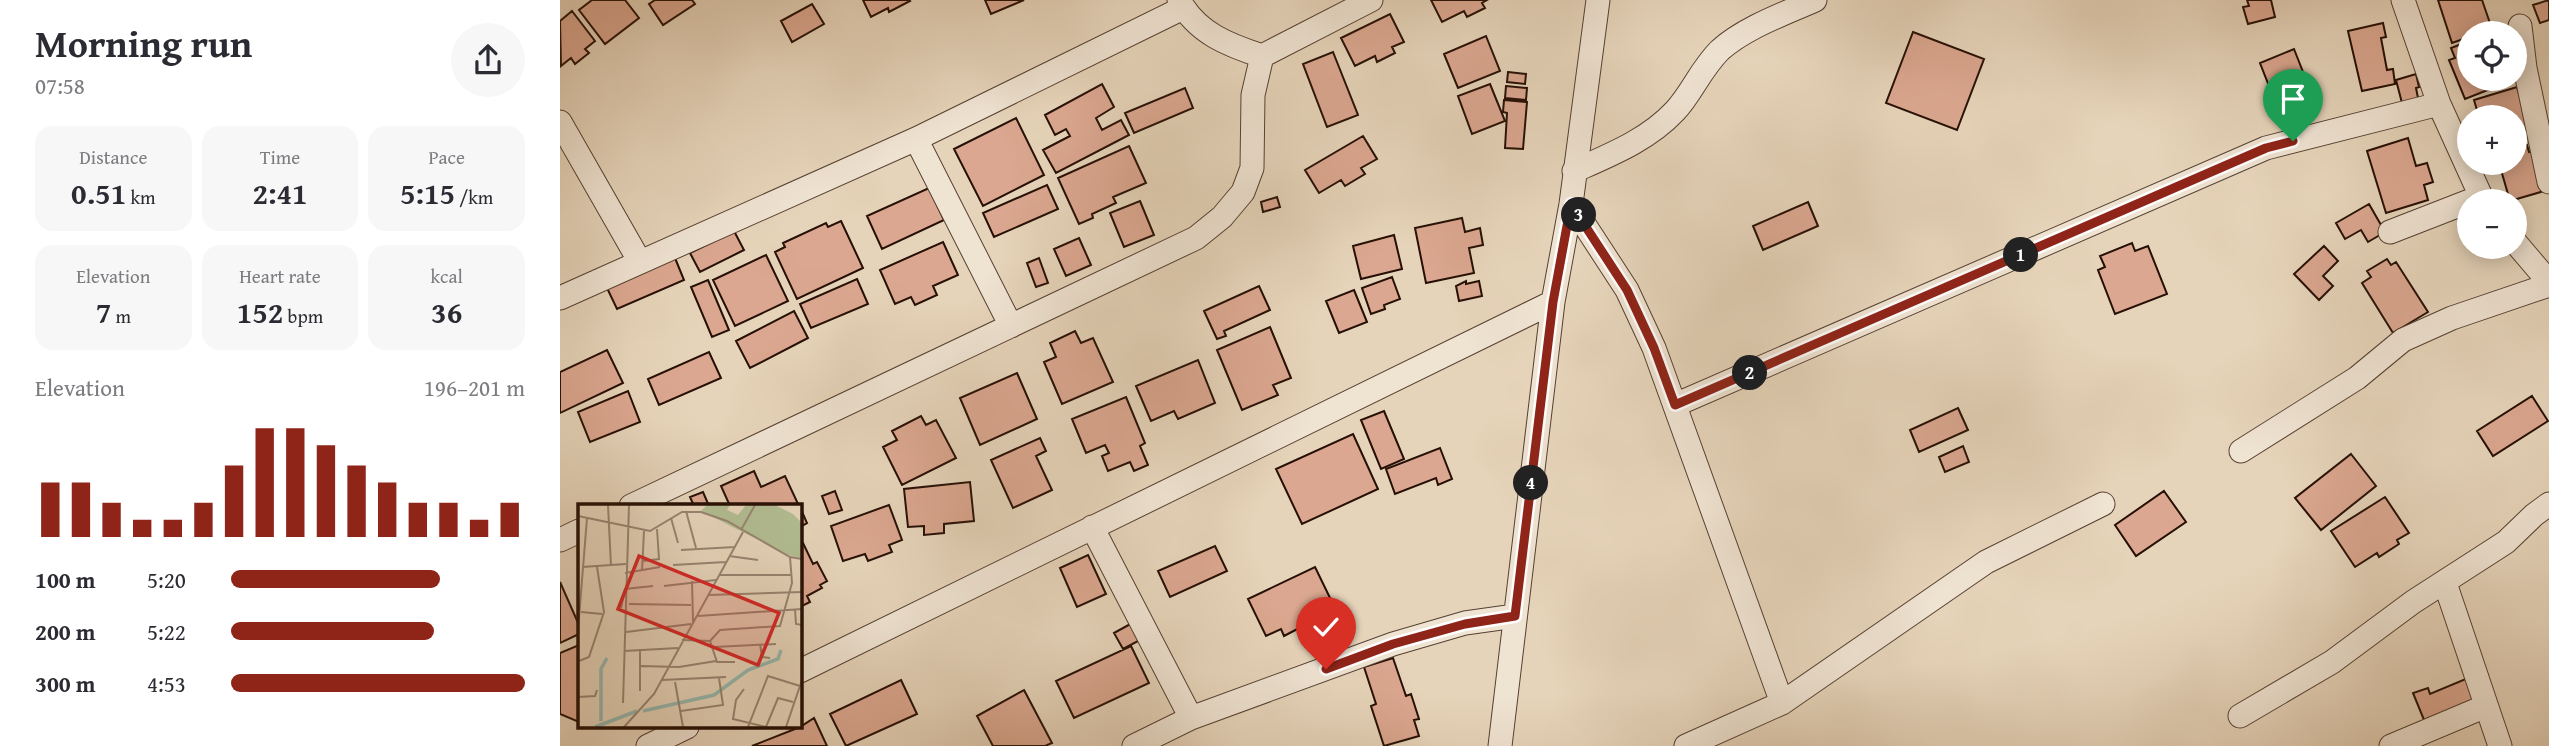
<!DOCTYPE html>
<meta charset="utf-8">
<style>
:root{--surface:#fff;--page:#f7f7f7;--text:#2b2b33;--muted:#7c7c81;--accent:#8f2418}
body{margin:0;font-family:"Gentium Book Plus",serif;background:var(--page);color:var(--text);height:100vh;display:flex;flex-direction:column;font-size:26px;white-space:nowrap}
*{box-sizing:border-box;margin:0}
p{font-size:23px;color:var(--muted)}
.icon{flex:none;width:38px;height:38px;fill:none;stroke:currentColor;stroke-width:2;stroke-linecap:round;stroke-linejoin:round}
.map{position:relative;flex:1;overflow:hidden}
.drawer{display:flex;flex-direction:column;background:var(--surface);width:560px}
.drawer>*{flex:none}
.tools{position:absolute;left:1897px;top:21px;display:grid;gap:14px}
.tools a{display:grid;place-items:center;width:70px;height:70px;border-radius:50%;background:var(--surface);box-shadow:0 4px 18px #0003;font-size:35px}
.pin{position:absolute;display:grid;place-items:center;width:60px;height:60px;color:#fff;margin:-72px -30px;border-radius:50% 50% 50% 0;rotate:-45deg;box-shadow:0 0 7px #0007}
.pin .icon{rotate:45deg}
.km{position:absolute;width:35px;height:35px;margin:-18px;border-radius:50%;background:#222;color:#fff;font-size:19px;line-height:35px;text-align:center}
.round{display:grid;place-items:center;flex:none;width:74px;height:74px;border-radius:37px;background:var(--page)}
.head{display:flex;align-items:center;justify-content:space-between;height:119px;padding:0 35px}
h1{font-size:38px;font-weight:800;line-height:52px}
.metrics{display:grid;grid-template-columns:repeat(3,1fr);gap:10px;height:119px;padding:7px 35px}
.metrics div{display:grid;align-content:center;border-radius:18px;background:var(--page);text-align:center}
.metrics b{font-size:30px;font-weight:800}
.metrics small{font-size:19px;font-weight:400}
.metrics p{font-size:19px}
.chart{height:196px;padding:14px 35px}
.chart p{display:flex;justify-content:space-between}
.chart svg{width:100%;height:126px;margin-top:7px;stroke:var(--accent);stroke-width:6}
ul{padding:0 35px;list-style:none;font-size:23px}
li{display:grid;grid-template-columns:112px 84px 1fr;align-items:center;height:52px}
li i{height:18px;border-radius:9px;background:var(--accent)}
main{display:flex;flex:1;min-height:0}
.map>svg:first-child{display:block}
</style>
<main>
<section class="drawer">
<div class="head"><div><h1>Morning run</h1><p>07:58</p></div><a class="round"><svg class="icon" aria-label="share" viewBox="0 0 24 24"><path d="M12 15V3M7 8l5-5 5 5M5 13v7h14v-7"/></svg></a></div>
<div class="metrics">
<div><p>Distance</p><b>0.51<small> km</small></b></div>
<div><p>Time</p><b>2:41</b></div>
<div><p>Pace</p><b>5:15<small> /km</small></b></div>
</div>
<div class="metrics">
<div><p>Elevation</p><b>7<small> m</small></b></div>
<div><p>Heart rate</p><b>152<small> bpm</small></b></div>
<div><p>kcal</p><b>36</b></div>
</div>
<div class="chart"><p><span>Elevation</span>196–201 m</p>
<svg viewBox="0 0 160 44" preserveAspectRatio="none"><path d="M5 44V25M15 44V25M25 44V32M35 44V38M45 44V38M55 44V32M65 44V19M75 44V6M85 44V6M95 44V12M105 44V19M115 44V25M125 44V32M135 44V32M145 44V38M155 44V32"/></svg>
</div>
<ul>
<li><b>100 m</b>5:20<i style="width:71%"></i></li>
<li><b>200 m</b>5:22<i style="width:69%"></i></li>
<li><b>300 m</b>4:53<i style="width:100%"></i></li>
</ul>
</section>
<div class="map">
<svg width="1989" height="746" viewBox="0 0 1989 746">
<rect width="100%" height="100%" fill="#e6d4ba"/>
<filter id="stains"><feTurbulence type="fractalNoise" baseFrequency=".00286" numOctaves="4"/><feColorMatrix values="0 0 0 0 .2 0 0 0 0 .09 0 0 0 0 .02 0 0 0 .5 -.17"/></filter>
<radialGradient id="worn" r=".72"><stop offset=".6" stop-color="#630" stop-opacity="0"/><stop offset="1" stop-color="#630" stop-opacity=".3"/></radialGradient>
<path fill="#dba790" stroke="#260f05" stroke-width="2" d="M32,0H65L79,18L45,44L19,10Z
M95,0H132L135,4L103,25L89,4Z
M303,0H349L350,1L329,12L328,8L311,17Z
M425,0H464L431,14Z
M871,0H927L922,3L925,8L907,17L904,11L882,22Z
M1687,0H1711L1715,17L1688,24L1683,7L1689,6Z
M1878,0H1922L1932,29L1920,33H1909V37L1892,43Z
M1989,0V20L1980,23L1973,5Z
M252,4L264,24L232,42L221,21Z
M12,11L35,41L25,49L29,53L15,64L11,58L1,66L0,21Z
M830,14L844,42L832,47L835,53L817,62L815,56L795,66L781,38Z
M1823,23L1826,37L1821,38L1827,70L1833,69L1835,84L1802,91L1788,31Z
M1353,32L1424,59L1397,130L1326,103Z
M926,36L940,71L898,88L884,54Z
M1909,41V79H1929L1933,88L1905,99L1889,60L1895,58L1891,48Z
M1734,49L1752,95L1718,109L1700,63Z
M773,52L798,115L767,127L743,64Z
M948,72L966,74L965,84L947,82Z
M1856,74L1859,87L1856,88L1858,98L1842,103L1836,80Z
M1935,79H1948L1950,83L1938,87Z
M542,84L554,107L536,118L542,130L561,120L569,135L496,173L483,150L510,136L506,129L495,135L485,115Z
M930,84L945,121L912,134L898,96Z
M946,86L967,88L966,100L945,98Z
M1957,87L1970,130L1955,135V117H1919L1914,100Z
M625,88L633,108L574,133L565,113Z
M944,100L967,102L963,149L945,148L947,113L943,112Z
M456,118L484,175L423,206L394,149Z
M803,136L817,159L801,168L805,174L785,186L781,180L759,193L745,170Z
M1848,138L1856,166L1867,163L1873,182L1864,185L1868,200L1826,213L1807,151Z
M1967,145L1969,152L1972,151L1984,191L1950,201L1939,163H1955V149Z
M569,146L586,183L553,197L556,203L532,214L533,218L519,224L498,178Z
M487,185L498,209L434,237L423,213Z
M369,188L384,220L322,249L307,216Z
M717,197L720,207L703,212L701,202Z
M580,201L594,235L564,247L550,213Z
M1248,202L1258,226L1203,250L1193,226Z
M1809,204L1825,232L1808,242L1801,230L1785,239L1776,223Z
M902,218L905,232L920,228L923,245L909,248L914,273L866,283L855,228Z
M281,221L303,268L237,299L215,252L225,247L223,243L266,223L268,227Z
M174,231L184,250L140,272L130,253Z
M834,235L842,269L801,279L793,246Z
M519,238L531,265L506,276L494,249Z
M383,242L398,275L373,286L377,295L355,305L351,297L335,304L320,270Z
M1572,243L1575,251L1588,246L1607,294L1555,314L1538,270L1545,267L1540,256Z
M1764,246L1778,261L1763,276L1773,286L1759,300L1734,274Z
M206,255L228,301L175,326L153,280Z
M115,258L124,280L57,309L47,288Z
M479,258L488,283L476,287L467,263Z
M1827,259L1831,265L1836,262L1868,312L1833,333L1802,283L1811,277L1807,271Z
M832,277L840,299L824,305L825,309L811,314L802,288Z
M297,279L308,304L251,328L240,304Z
M148,280L169,330L152,337L131,287Z
M906,281V284L919,281L922,296L899,301L896,286Z
M699,286L710,310L664,331L666,336L657,339L644,311Z
M794,290L807,322L779,333L766,301Z
M234,311L248,338L190,368L176,341Z
M710,327L731,378L713,385L718,395L682,410L657,350Z
M515,331L521,343L533,338L553,382L502,404L484,362L496,357L490,343Z
M47,350L63,383L0,413V372Z
M149,352L161,378L99,405L88,379Z
M638,360L655,403L618,419L614,411L591,421L576,386Z
M457,373L477,419L420,445L400,398Z
M68,391L80,422L30,442L18,412Z
M1972,396L1988,421L1933,456L1917,431Z
M566,397L585,443L580,446L588,465L574,471L570,462L548,471L542,456L549,453L545,445L526,453L512,419Z
M1398,408L1408,430L1359,452L1350,430Z
M824,411L844,459L821,469L801,420Z
M361,416L366,425L376,420L396,458L342,485L323,447L337,440L332,431Z
M793,434L818,489L742,524L716,469Z
M480,438L486,451L476,456L492,490L453,508L431,460Z
M1403,446L1409,462L1385,472L1379,457Z
M880,448L892,479L878,485L876,478L835,494L826,469Z
M1791,454L1816,486L1761,530L1735,498Z
M194,471L201,487L225,476L239,506H170L161,486Z
M410,482L414,521L384,524V533L364,535V526L348,527L344,489Z
M275,491L282,510L269,514L262,496Z
M1604,491L1626,522L1576,556L1555,525Z
M143,492L149,506H134L130,497Z
M1825,497L1849,533L1837,540L1839,544L1819,557L1817,553L1795,567L1771,531Z
M329,505L342,540L329,545L332,552L308,561L305,554L283,561L271,526Z
M240,507L247,523L240,527Z
M243,543L253,564L257,562L267,581L260,585L262,588L247,596L250,602L240,607V545Z
M655,546L667,571L610,597L598,571Z
M528,555L546,594L517,607L500,568Z
M755,567L772,602L745,614L749,623L724,636L721,629L706,636L688,599Z
M0,582L19,625V634L0,643Z
M574,622L582,639L563,649L554,633Z
M19,645V722L0,714V653Z
M571,646L589,683L514,718L496,681Z
M833,658L846,696L851,694L859,719L854,720L859,736L824,746L811,706L816,704L804,667Z
M1908,678L1916,699L1864,720L1853,693L1868,688L1870,694Z
M341,680L357,714L286,746L270,714Z
M464,690L492,743L485,746H433L417,716Z
M254,718L267,746H192L240,727Z"/>
<g fill="none" stroke-linecap="round" stroke-linejoin="round">
<g stroke="#564032" stroke-width="25">
<path id="minor" d="M619,0C637,33 668,45 702,56L811,0
M1843,0L1879,104L1923,201
M1960,26L1965,68L1989,182
M0,122L80,262
M356,139L451,326
M1014,171C1050,155 1088,140 1115,111C1132,93 1140,70 1160,50C1186,27 1224,14 1255,0
M1011,204L1067,290L1094,348L1222,703
M1830,232L1920,197
M1955,242L1989,282
M0,298L356,139L623,8
M1115,405L1706,148L1879,104
M1681,451L1797,378L1843,340L1892,318L1989,285
M71,506L636,238L662,217L683,192L692,168L693,95L702,56
M532,527L631,718
M0,540L19,531
M1885,583L1940,746
M240,671L993,302
M1680,716L1772,662L1853,602L1946,542L1974,515L1989,504
M88,746L127,727
M574,746L631,718L833,644L905,623L955,616
M940,746L993,302L1011,204L1038,0
M1126,746L1222,703L1426,562L1543,504
M1831,746L1926,706"/>
</g>
<use href="#minor" stroke="#efe3d2" stroke-width="23"/>
</g>
<g fill="none" stroke-linecap="round" stroke-linejoin="round">
<g stroke="#fff" stroke-width="14">
<path id="route" d="M766,669L833,644L905,624L955,616L993,302L1011,204L1067,290L1094,348L1115,405L1706,148L1733,141"/>
</g>
<use href="#route" stroke="#8f2418" stroke-width="9"/>
</g>
<g transform="translate(18 504)">
<rect width="224" height="224" fill="#e6d4ba"/>
<path d="M129,1H152L149,6L160,11L168,1H197L215,10L224,19V54L210,51L123,7Z" fill="#b2bd92"/>
<path fill="none" stroke="#96b8af" stroke-width="3.5" d="M65,207L136,191L170,166L200,155L203,146M23,217V165L29,154M17,223L59,207"/>
<path fill="none" stroke="#998572" stroke-width="2" d="M30,1L33,62M108,7L118,44M0,12L72,27L104,8H123L149,17L212,53L224,55M93,14L100,39M163,26L177,1M103,46L157,43M151,52L180,56M65,57L81,55L79,25M95,61L148,58M4,63L48,60M64,67L66,27M47,69L82,63M141,71H213M114,77L115,118M86,82L138,76M131,91L224,88M51,100L113,101M43,104L47,85L75,82M217,105L218,120L224,121M3,108L24,110M120,112L224,105M0,126L9,14M48,128L113,120M104,136L132,137L139,158H157M132,137L142,126L202,122L214,79L212,53M182,140L184,153L192,154M136,143L198,140M46,147L100,144M1,157L11,153L26,108L19,63M63,162L101,163L138,157M84,176L148,173M97,178L105,223M166,185L158,196L155,215L188,223M62,187V145M0,193L17,192L19,186M45,199L51,1M103,207L145,201L141,174M46,223L76,190L165,28M170,223L190,172L222,182M188,223L200,194L215,198M208,223L224,176"/>
<path fill="#d62828" fill-opacity="0.15" stroke="#d62828" stroke-width="3.5" d="M61,52L201,109L180,161L40,105Z"/>
<rect width="224" height="224" fill="none" stroke="#260f05" stroke-width="3.5"/>
</g>
<rect width="100%" height="100%" filter="url(#stains)"/>
<rect width="100%" height="100%" fill="url(#worn)"/>
</svg>
<div class="tools">
<a><svg class="icon" aria-label="locate" viewBox="0 0 24 24"><circle cx="12" cy="12" r="6"/><path d="M12 2v4M12 18v4M2 12h4M18 12h4"/></svg></a>
<a>+</a>
<a>−</a>
</div>
<div class="pin" style="left:1733px;top:141px;background:#1e9e55"><svg class="icon" aria-label="arrive" viewBox="0 0 24 24"><path d="M6 21V4h12l-3 4 3 4H6"/></svg></div>
<div class="pin" style="left:766px;top:669px;background:#d93025"><svg class="icon" aria-label="check" viewBox="0 0 24 24"><path d="M5 12l5 5 9-10"/></svg></div>
<b class="km" style="left:1461px;top:255px">1</b>
<b class="km" style="left:1190px;top:373px">2</b>
<b class="km" style="left:1019px;top:215px">3</b>
<b class="km" style="left:971px;top:483px">4</b>
</div>
</main>
